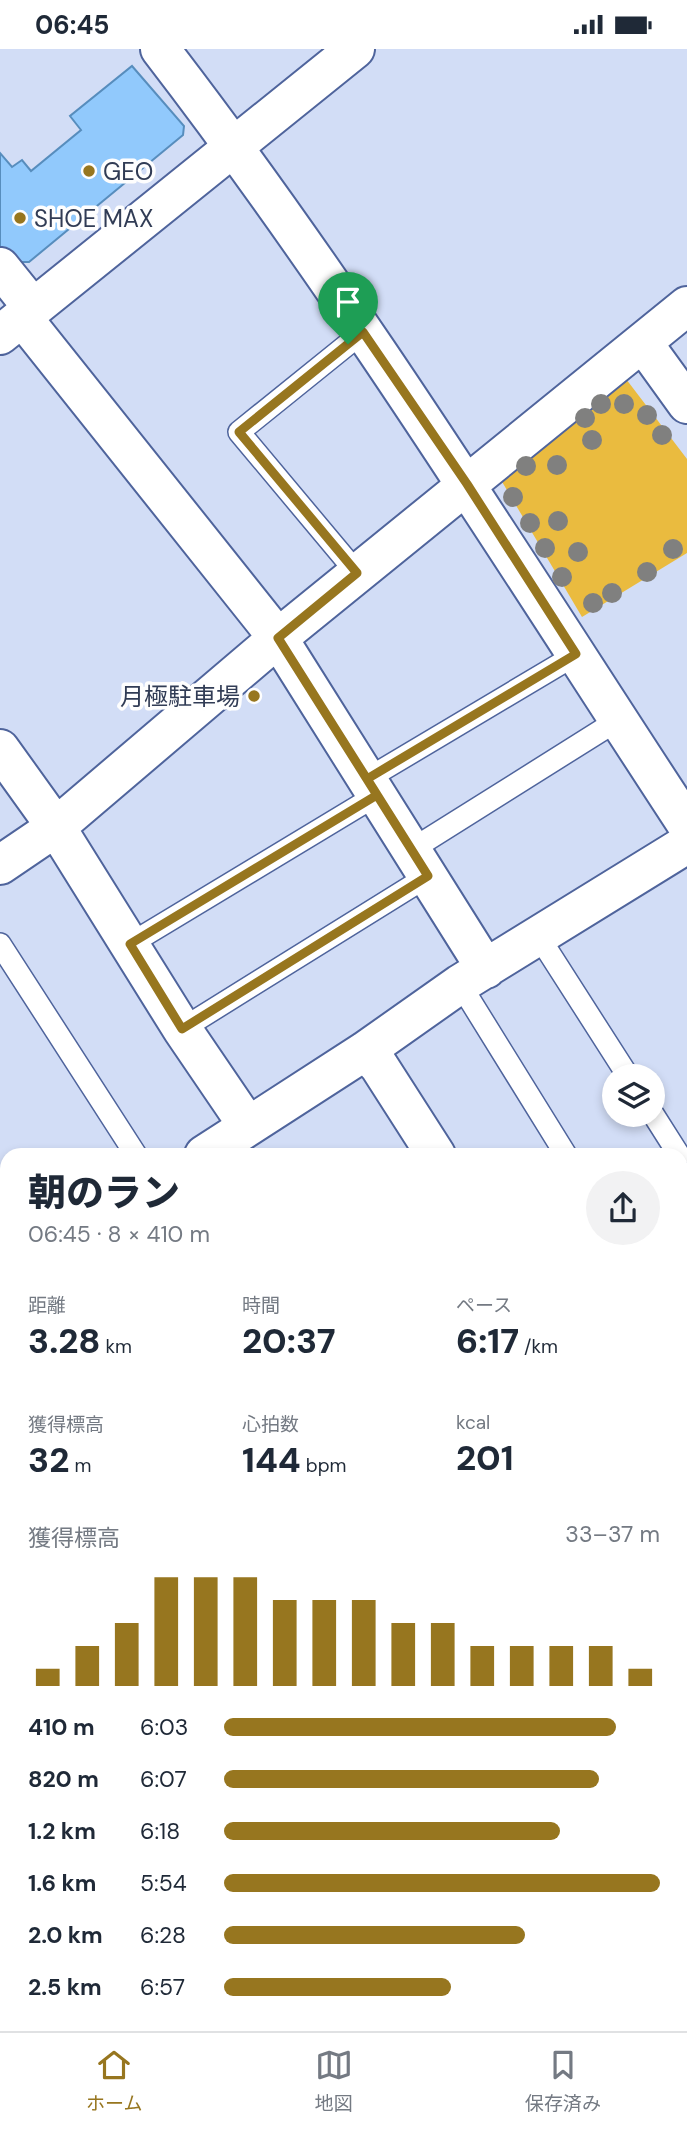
<!DOCTYPE html>
<html lang="ja">
<meta charset="utf-8">
<style>
:root{--surface:#fff;--page:#f2f2f3;--text:#1f2937;--muted:#747a83;--line:#e0e1e3;--accent:#97761f}
body{margin:0;font-family:"DM Sans","Noto Sans JP",sans-serif;background:var(--page);color:var(--text);height:100vh;display:flex;flex-direction:column;font-size:26px;white-space:nowrap}
*{box-sizing:border-box;margin:0}
p{font-size:23px;color:var(--muted)}
.icon{flex:none;width:38px;height:38px;fill:none;stroke:currentColor;stroke-width:2;stroke-linecap:round;stroke-linejoin:round}
.map{position:relative;flex:1;overflow:hidden}
.panel{position:absolute;left:0px;top:1099px;width:688px;height:884px;display:flex;flex-direction:column;background:var(--surface);border-radius:21px 21px 0 0;box-shadow:0 4px 10px #0003}
.panel>*{flex:none}
.buttons{position:absolute;left:602px;top:1015px;display:grid;gap:14px}
.buttons a{display:grid;place-items:center;width:63px;height:63px;border-radius:50%;background:var(--surface);box-shadow:0 4px 10px #0003;font-size:35px}
.pin{position:absolute;display:grid;place-items:center;width:60px;height:60px;color:#fff;margin:-72px -30px;border-radius:50% 50% 50% 0;rotate:-45deg;box-shadow:0 0 7px #0007}
.pin .icon{rotate:45deg}
.round{display:grid;place-items:center;flex:none;width:74px;height:74px;border-radius:37px;background:var(--page)}
.summary{display:flex;align-items:center;justify-content:space-between;height:119px;padding:0 28px}
h1{font-size:38px;font-weight:800;line-height:52px}
.metrics{display:grid;grid-template-columns:repeat(3,1fr);gap:10px;height:119px;padding:7px 28px}
.metrics div{display:grid;align-content:center}
.metrics b{font-size:35px;font-weight:800}
.metrics small{font-size:19px;font-weight:400}
.metrics p{font-size:19px}
.chart{height:196px;padding:14px 28px}
.chart p{display:flex;justify-content:space-between}
.chart svg{width:100%;height:126px;margin-top:7px;stroke:var(--accent);stroke-width:6}
ul{padding:0 28px;list-style:none;font-size:23px}
li{display:grid;grid-template-columns:112px 84px 1fr;align-items:center;height:52px}
li i{height:18px;border-radius:9px;background:var(--accent)}
.status{display:flex;justify-content:space-between;align-items:center;height:49px;padding:0 35px;background:var(--surface);direction:ltr}
.status svg{height:19px;fill:currentColor}
.dock{display:flex;justify-content:space-around;align-items:center;height:98px;border-top:2px solid var(--line);background:var(--surface);font-size:19px;color:var(--muted)}
.dock a{display:grid;justify-items:center;gap:4px}
.dock .selected{color:var(--accent)}
.map>svg:first-child{display:block}
</style>
<div class="status"><b>06:45</b><svg viewBox="0 0 49 12"><path d="M0 12V9h3v3zM5 12V6h3v6zM10 12V3h3v9zM15 12V0h3v12zM26 1h20v11H26zM47 4h2v5h-2z"/></svg></div>
<div class="map">
<svg width="687" height="1982" viewBox="0 0 687 1982">
<rect width="100%" height="100%" fill="#d2ddf6"/>
<path fill="#eabb3f" d="M623,326L687,410V504L582,568L501,431Z
M687,1833V1976L681,1967V1837Z"/>
<path fill="#91c9fc" stroke="#578dbd" stroke-width="2" d="M132,17L184,77L183,86L29,213H13L0,198V104L12,118L22,111L31,122L81,81L70,67Z
M332,1976H360L352,1982H337Z
M379,1976H421L414,1982H372Z"/>
<g fill="none" stroke-linecap="round" stroke-linejoin="round">
<g stroke="#4f649c" stroke-width="24">
<path id="service" d="M357,524L239,383L363,283
M367,730L577,605
M411,801L618,671
M539,888L628,1027
M0,895L136,1106
M130,895L377,746
M460,935L566,1106
M182,980L428,827
M653,1065L679,1106
M681,1761L687,1757
M83,1976L88,1982"/>
</g>
<g stroke="#4f649c" stroke-width="42">
<path id="minor" d="M160,0C351,248 516,515 687,776
M0,218L33,259
M22,268L278,589L486,920
M643,294L687,355
M0,700L56,778L182,980L248,1077
M0,816L56,778L278,589L687,257
M365,1002L379,1017L436,1106
M204,1106L365,1002L460,935L687,795
M681,1153L687,1149
M681,1482L687,1491
M0,1706L7,1704
M0,1866L7,1882
M297,1976L301,1982"/>
</g>
<g stroke="#4f649c" stroke-width="42">
<path id="tertiary" d="M0,286L355,0
M0,1236L7,1239
M681,1512L687,1509
M0,1955L7,1949
M638,1976L642,1982"/>
</g>
<use href="#service" stroke="#fff" stroke-width="21"/>
<use href="#minor" stroke="#fff" stroke-width="38"/>
<use href="#tertiary" stroke="#fff" stroke-width="38"/>
</g>
<g fill="#80807f">
<circle cx="601" cy="355" r="10"/>
<circle cx="624" cy="355" r="10"/>
<circle cx="647" cy="366" r="10"/>
<circle cx="585" cy="369" r="10"/>
<circle cx="662" cy="386" r="10"/>
<circle cx="592" cy="391" r="10"/>
<circle cx="557" cy="416" r="10"/>
<circle cx="526" cy="417" r="10"/>
<circle cx="513" cy="448" r="10"/>
<circle cx="558" cy="472" r="10"/>
<circle cx="530" cy="474" r="10"/>
<circle cx="545" cy="499" r="10"/>
<circle cx="673" cy="500" r="10"/>
<circle cx="578" cy="503" r="10"/>
<circle cx="647" cy="523" r="10"/>
<circle cx="562" cy="528" r="10"/>
<circle cx="612" cy="544" r="10"/>
<circle cx="593" cy="554" r="10"/>
</g>
<g fill="none" stroke-linecap="round" stroke-linejoin="round">
<g stroke="#fff" stroke-width="14">
<path id="route" d="M348,295L239,383L357,524L278,589L377,746L130,895L182,980L428,827L367,730L576,605L467,435L363,283L348,295"/>
</g>
<use href="#route" stroke="#97761f" stroke-width="9"/>
</g>
<g fill="#97761f" stroke="#fefefe" stroke-width="2.5">
<circle cx="89" cy="122" r="7"/>
<circle cx="20" cy="169" r="7"/>
<circle cx="254" cy="647" r="7"/>
</g>
<g text-anchor="middle" dominant-baseline="central" stroke-width="7" stroke-linejoin="round" paint-order="stroke">
<g font-size="24" fill="#313c55" stroke="#fefefe" text-anchor="start">
<text x="103" y="122">GEO</text>
<text x="34" y="169">SHOE MAX</text>
<text x="240" y="647" text-anchor="end">月極駐車場</text>
</g>
</g>
</svg>
<div class="buttons">
<a><svg class="icon" aria-label="layers" viewBox="0 0 24 24"><path d="M12 4l9 5-9 5-9-5zM3 14l9 5 9-5"/></svg></a>
</div>
<div class="pin" style="left:348px;top:295px;background:#1e9e55"><svg class="icon" aria-label="arrive" viewBox="0 0 24 24"><path d="M6 21V4h12l-3 4 3 4H6"/></svg></div>
<section class="panel">
<div class="summary"><div><h1>朝のラン</h1><p>06:45 · 8 × 410 m</p></div><a class="round"><svg class="icon" aria-label="share" viewBox="0 0 24 24"><path d="M12 15V3M7 8l5-5 5 5M5 13v7h14v-7"/></svg></a></div>
<div class="metrics">
<div><p>距離</p><b>3.28<small> km</small></b></div>
<div><p>時間</p><b>20:37</b></div>
<div><p>ペース</p><b>6:17<small> /km</small></b></div>
</div>
<div class="metrics">
<div><p>獲得標高</p><b>32<small> m</small></b></div>
<div><p>心拍数</p><b>144<small> bpm</small></b></div>
<div><p>kcal</p><b>201</b></div>
</div>
<div class="chart"><p><span>獲得標高</span>33–37 m</p>
<svg viewBox="0 0 160 44" preserveAspectRatio="none"><path d="M5 44V38M15 44V30M25 44V22M35 44V6M45 44V6M55 44V6M65 44V14M75 44V14M85 44V14M95 44V22M105 44V22M115 44V30M125 44V30M135 44V30M145 44V30M155 44V38"/></svg>
</div>
<ul>
<li><b>410 m</b>6:03<i style="width:90%"></i></li>
<li><b>820 m</b>6:07<i style="width:86%"></i></li>
<li><b>1.2 km</b>6:18<i style="width:77%"></i></li>
<li><b>1.6 km</b>5:54<i style="width:100%"></i></li>
<li><b>2.0 km</b>6:28<i style="width:69%"></i></li>
<li><b>2.5 km</b>6:57<i style="width:52%"></i></li>
</ul>
</section>
</div>
<nav class="dock">
<a class="selected"><svg class="icon" aria-label="home" viewBox="0 0 24 24"><path d="M3 11l9-7 9 7M6 9v11h12V9"/></svg>ホーム</a>
<a><svg class="icon" aria-label="map" viewBox="0 0 24 24"><path d="M3 6l6-2 6 2 6-2v14l-6 2-6-2-6 2zM9 4v14M15 6v14"/></svg>地図</a>
<a><svg class="icon" aria-label="saved" viewBox="0 0 24 24"><path d="M7 4h10v16l-5-4-5 4z"/></svg>保存済み</a>
</nav>
